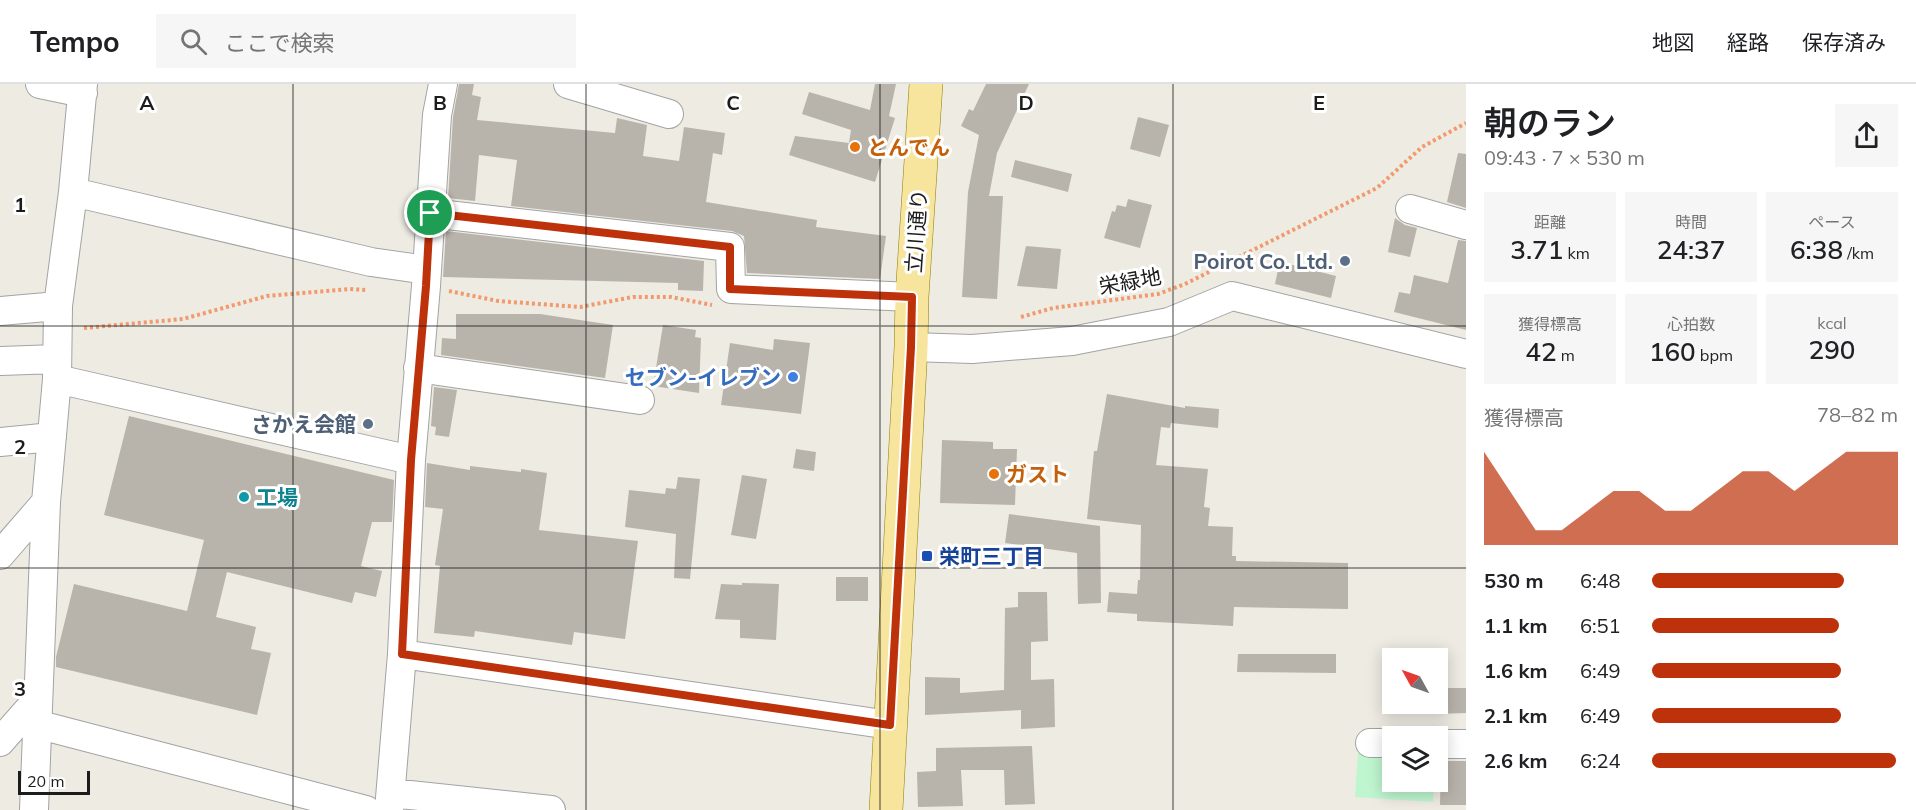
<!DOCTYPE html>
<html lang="ja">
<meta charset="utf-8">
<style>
:root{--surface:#fff;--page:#f6f6f6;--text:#202124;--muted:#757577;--line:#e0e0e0;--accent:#bd320a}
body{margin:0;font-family:Mulish,"Noto Sans JP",sans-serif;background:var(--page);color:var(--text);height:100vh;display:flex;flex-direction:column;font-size:22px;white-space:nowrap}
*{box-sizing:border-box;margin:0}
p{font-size:20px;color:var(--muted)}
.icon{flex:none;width:33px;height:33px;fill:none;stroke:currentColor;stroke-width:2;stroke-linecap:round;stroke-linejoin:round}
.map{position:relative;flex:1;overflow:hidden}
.drawer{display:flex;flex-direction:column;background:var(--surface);width:450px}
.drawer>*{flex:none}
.needle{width:39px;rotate:310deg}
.fabs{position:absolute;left:1382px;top:564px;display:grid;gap:12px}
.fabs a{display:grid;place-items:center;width:66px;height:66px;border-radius:0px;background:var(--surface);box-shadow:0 3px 15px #0003;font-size:30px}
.scale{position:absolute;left:18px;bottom:15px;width:72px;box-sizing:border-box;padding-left:6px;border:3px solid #1c1c1c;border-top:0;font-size:16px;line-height:21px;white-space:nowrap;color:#1c1c1c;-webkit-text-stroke:4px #fff;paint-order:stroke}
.pin{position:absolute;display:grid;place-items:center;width:51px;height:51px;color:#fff;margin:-26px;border:3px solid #fff;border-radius:50%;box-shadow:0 2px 6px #0007}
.round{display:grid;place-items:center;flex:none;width:63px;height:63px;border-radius:0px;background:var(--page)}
.overview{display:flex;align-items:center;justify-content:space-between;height:102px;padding:0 18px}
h1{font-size:33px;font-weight:600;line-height:45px}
.metrics{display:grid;grid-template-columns:repeat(3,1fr);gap:9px;height:102px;padding:6px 18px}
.metrics div{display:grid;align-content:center;border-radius:0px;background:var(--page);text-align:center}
.metrics b{font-size:26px;font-weight:600}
.metrics small{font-size:16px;font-weight:400}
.metrics p{font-size:16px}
.chart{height:168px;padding:12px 18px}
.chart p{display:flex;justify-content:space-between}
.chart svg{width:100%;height:108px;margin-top:6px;fill:var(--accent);opacity:.7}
ul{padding:0 18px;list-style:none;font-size:20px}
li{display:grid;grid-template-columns:96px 72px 1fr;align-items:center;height:45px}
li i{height:15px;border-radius:8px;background:var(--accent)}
header{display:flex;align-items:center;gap:36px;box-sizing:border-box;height:84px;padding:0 30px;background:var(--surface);border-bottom:2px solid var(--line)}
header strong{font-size:28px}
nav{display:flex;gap:33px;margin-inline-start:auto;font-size:21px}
.search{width:420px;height:54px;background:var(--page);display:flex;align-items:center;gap:15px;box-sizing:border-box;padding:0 21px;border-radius:0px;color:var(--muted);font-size:22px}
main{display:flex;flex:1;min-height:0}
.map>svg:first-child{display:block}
</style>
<header>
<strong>Tempo</strong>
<div class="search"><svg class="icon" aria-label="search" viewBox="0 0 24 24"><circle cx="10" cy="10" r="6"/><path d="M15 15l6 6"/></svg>ここで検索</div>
<nav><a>地図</a><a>経路</a><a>保存済み</a></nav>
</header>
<main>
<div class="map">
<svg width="1466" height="726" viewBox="0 0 1466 726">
<rect width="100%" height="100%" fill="#edebe2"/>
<path fill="#bff6d0" d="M1358,669H1392V698H1434L1433,718L1355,713Z"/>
<path fill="#b9b4ab" d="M459,0H474L472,11L481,13L477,36L615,49L617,34L647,41L643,72L679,77L684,43L725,49L722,71L713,69L706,118L817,136L816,143L886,152L880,195L747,189L744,152L732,147L511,122L517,76L479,71L475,117L448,114L453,33Z
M875,0H896L889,32L895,34L875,98L789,71L795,52L849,59L851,46L802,30L809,8L870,26Z
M986,0H1029L997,69L989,112H1003L997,215L962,213L968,108L979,51L961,42L969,25L973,27Z
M1138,33L1169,41L1160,73L1130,65Z
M1458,69L1466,70V124L1447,118Z
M1015,76L1072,90L1068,108L1011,93Z
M1128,115L1152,121L1140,164L1104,154L1112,127L1115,128L1117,121L1126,123Z
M1395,134L1405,141L1417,144L1410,173L1388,168Z
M446,147L704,177L703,207L678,206V199L443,193Z
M1458,156L1466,157V246L1394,228L1399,208L1410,210L1414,191L1448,199Z
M1026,162L1061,165L1057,205L1017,202Z
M1285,179L1336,192L1331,214L1275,200L1279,181L1284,183Z
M456,230H540L613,241L605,294L441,271L442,254L456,255Z
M663,241L696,246L695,253L701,254L699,309L653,302Z
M774,255L810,259L801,330L721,321L730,259L773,266Z
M434,303L457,306L449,353L435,351L436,343L431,342Z
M1107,310L1185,324V322L1219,325L1218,344L1171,339L1170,344L1161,343L1156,381L1208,385L1204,423L1210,424L1208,442L1233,443L1232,472H1236V477L1348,479V525L1234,523L1233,542L1137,537V530L1107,528L1109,508L1137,510L1138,496H1140L1141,441L1087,435L1094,367H1097Z
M129,332L394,396L392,438H372L361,482L382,487L376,513L355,508L352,519L227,488L216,533L256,543L251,565L271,569L257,631L56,583V573L74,500L187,527L204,456L104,431Z
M942,356L993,358V365H1017L1015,421L940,419Z
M796,365L816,368L814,387L793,384Z
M427,379L470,386V382L521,388V385L547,389L539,446L638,457L625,555L574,548L572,561L475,547L474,553L434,549L440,482L435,481L443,425L425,423Z
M742,391L767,395L756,455L731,451Z
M678,393L700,395L690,495L674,494L676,450L625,443L629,406L665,410L666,404L676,405Z
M1009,430L1100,442L1101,519L1078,520L1077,469L1005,459Z
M836,493H868V517H836Z
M742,499L779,500L776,556L740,554V536L715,535L721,500L742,501Z
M1018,508H1047L1048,557L1031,558V596L1054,595L1055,643L1021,645V626L925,631V593L960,594V609L1004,606L1005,524L1018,523Z
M1238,570H1336V589L1237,588Z
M1437,604H1466V629L1437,630Z
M1032,662L1035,720L1005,721L1004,686H961L963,722L918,723L917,688L936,687V664Z
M1441,677H1466V721H1440Z"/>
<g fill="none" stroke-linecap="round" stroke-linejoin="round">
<g stroke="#a3a3a3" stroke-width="30">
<path id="minor" d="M40,0L83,9
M568,0L669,30
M73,108L371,178L427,186
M1410,125L1466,141
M430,129L730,163L731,205L912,213
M0,227L58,222
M911,263L972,265L1072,257L1169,238L1232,212L1466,270
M0,277L57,275
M418,284L640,316
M57,295L411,376
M0,358L52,353
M0,471L46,418
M402,570L890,641
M36,640L366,726
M0,658L37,616
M1370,659H1392
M1437,660H1466
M391,709L551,726
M34,726L46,418L57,295L58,222L73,108L83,0
M389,726L402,570L411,376L426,202L437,31L443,0"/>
</g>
<g stroke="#8c7e07" stroke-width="34">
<path id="major" d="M886,726L911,263L912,213L926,0"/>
</g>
<path stroke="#f2996d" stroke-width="4" stroke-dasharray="3 3" stroke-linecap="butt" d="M449,207L498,217L580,223L633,213H671L712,221
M1021,233L1053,224L1158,210L1185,200L1377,104L1422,63L1466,39
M84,244L183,235L267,212L350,205L366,206"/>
<use href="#minor" stroke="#fff" stroke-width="28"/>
<use href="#major" stroke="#f7e49d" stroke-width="33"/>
</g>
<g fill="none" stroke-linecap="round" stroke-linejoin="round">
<g stroke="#fff" stroke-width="12">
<path id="route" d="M430,129L730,163V205L912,213L911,263L890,641L402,570L411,376L426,202Z"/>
</g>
<use href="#route" stroke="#bd320a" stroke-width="8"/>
</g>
<path fill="none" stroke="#1c1c1c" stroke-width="1.5" stroke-opacity="0.55" d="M293,0V726M586,0V726M880,0V726M1173,0V726M0,242H1466M0,484H1466"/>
<g fill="#e8710a" stroke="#fff" stroke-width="2">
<circle cx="855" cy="63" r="6"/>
<circle cx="994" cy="390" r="6"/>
</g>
<g fill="#5c6f8a" stroke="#fff" stroke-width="2">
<circle cx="1345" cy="177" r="6"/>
<circle cx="368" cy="340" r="6"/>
</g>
<circle fill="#3f7fe0" stroke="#fff" stroke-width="2" cx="793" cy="293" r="6"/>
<circle fill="#0f9aa8" stroke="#fff" stroke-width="2" cx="244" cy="413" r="6"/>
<rect fill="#1a4fb4" stroke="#fff" stroke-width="2" x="921" y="466" width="12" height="12" rx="3"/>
<g text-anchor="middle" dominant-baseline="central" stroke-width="6" stroke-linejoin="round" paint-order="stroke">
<g font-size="21" font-weight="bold" fill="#c56008" stroke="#fff" text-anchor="start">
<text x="867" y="63">とんでん</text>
<text x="1006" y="390">ガスト</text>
</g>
<g font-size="21" fill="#1c1c1c" stroke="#fff">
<text transform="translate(916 147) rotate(-86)">立川通り</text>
<text transform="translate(1130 197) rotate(-10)">栄緑地</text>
</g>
<g font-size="21" font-weight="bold" fill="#4e5e75" stroke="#fff" text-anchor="end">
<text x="1333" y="177">Poirot Co. Ltd.</text>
<text x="356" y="340">さかえ会館</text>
</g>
<g font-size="21" font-weight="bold" fill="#366cbe" stroke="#fff" text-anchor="end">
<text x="781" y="293">セブン-イレブン</text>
</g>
<g font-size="21" font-weight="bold" fill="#0d838f" stroke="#fff" text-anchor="start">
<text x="256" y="413">工場</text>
</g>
<g font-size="21" font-weight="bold" fill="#164399" stroke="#fff" text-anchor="start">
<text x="939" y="472">栄町三丁目</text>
</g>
</g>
<g font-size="20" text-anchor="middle" font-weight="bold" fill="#1c1c1c" stroke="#fff" stroke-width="6" stroke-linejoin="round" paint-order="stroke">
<text x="147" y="26">A</text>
<text x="440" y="26">B</text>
<text x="733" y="26">C</text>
<text x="1026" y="26">D</text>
<text x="1319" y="26">E</text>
<text x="20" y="128">1</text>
<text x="20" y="370">2</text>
<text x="20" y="612">3</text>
</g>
</svg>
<div class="fabs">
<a><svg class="needle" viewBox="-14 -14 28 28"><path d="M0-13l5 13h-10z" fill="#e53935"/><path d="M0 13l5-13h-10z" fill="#757577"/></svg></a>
<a><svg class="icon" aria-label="layers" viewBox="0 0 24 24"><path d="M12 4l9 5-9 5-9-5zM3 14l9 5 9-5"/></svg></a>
</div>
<div class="scale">20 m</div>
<div class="pin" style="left:430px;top:129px;background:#1e9e55"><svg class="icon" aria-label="arrive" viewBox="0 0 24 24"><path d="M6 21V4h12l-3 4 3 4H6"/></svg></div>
</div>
<section class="drawer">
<div class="overview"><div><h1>朝のラン</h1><p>09:43 · 7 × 530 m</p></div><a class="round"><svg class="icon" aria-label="share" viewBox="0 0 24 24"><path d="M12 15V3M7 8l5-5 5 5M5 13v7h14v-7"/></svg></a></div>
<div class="metrics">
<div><p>距離</p><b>3.71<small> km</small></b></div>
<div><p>時間</p><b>24:37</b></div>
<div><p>ペース</p><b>6:38<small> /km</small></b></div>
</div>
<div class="metrics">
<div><p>獲得標高</p><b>42<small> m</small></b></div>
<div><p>心拍数</p><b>160<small> bpm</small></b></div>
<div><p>kcal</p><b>290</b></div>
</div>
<div class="chart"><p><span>獲得標高</span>78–82 m</p>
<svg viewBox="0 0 160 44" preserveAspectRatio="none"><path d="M0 44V6L10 22L20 38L30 38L40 30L50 22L60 22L70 30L80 30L90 22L100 14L110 14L120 22L130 14L140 6L150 6L160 6V44z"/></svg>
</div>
<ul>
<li><b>530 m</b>6:48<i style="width:78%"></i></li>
<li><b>1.1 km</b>6:51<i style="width:76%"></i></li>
<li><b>1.6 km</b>6:49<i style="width:77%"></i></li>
<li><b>2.1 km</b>6:49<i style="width:77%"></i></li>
<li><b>2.6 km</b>6:24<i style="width:99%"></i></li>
</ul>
</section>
</main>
